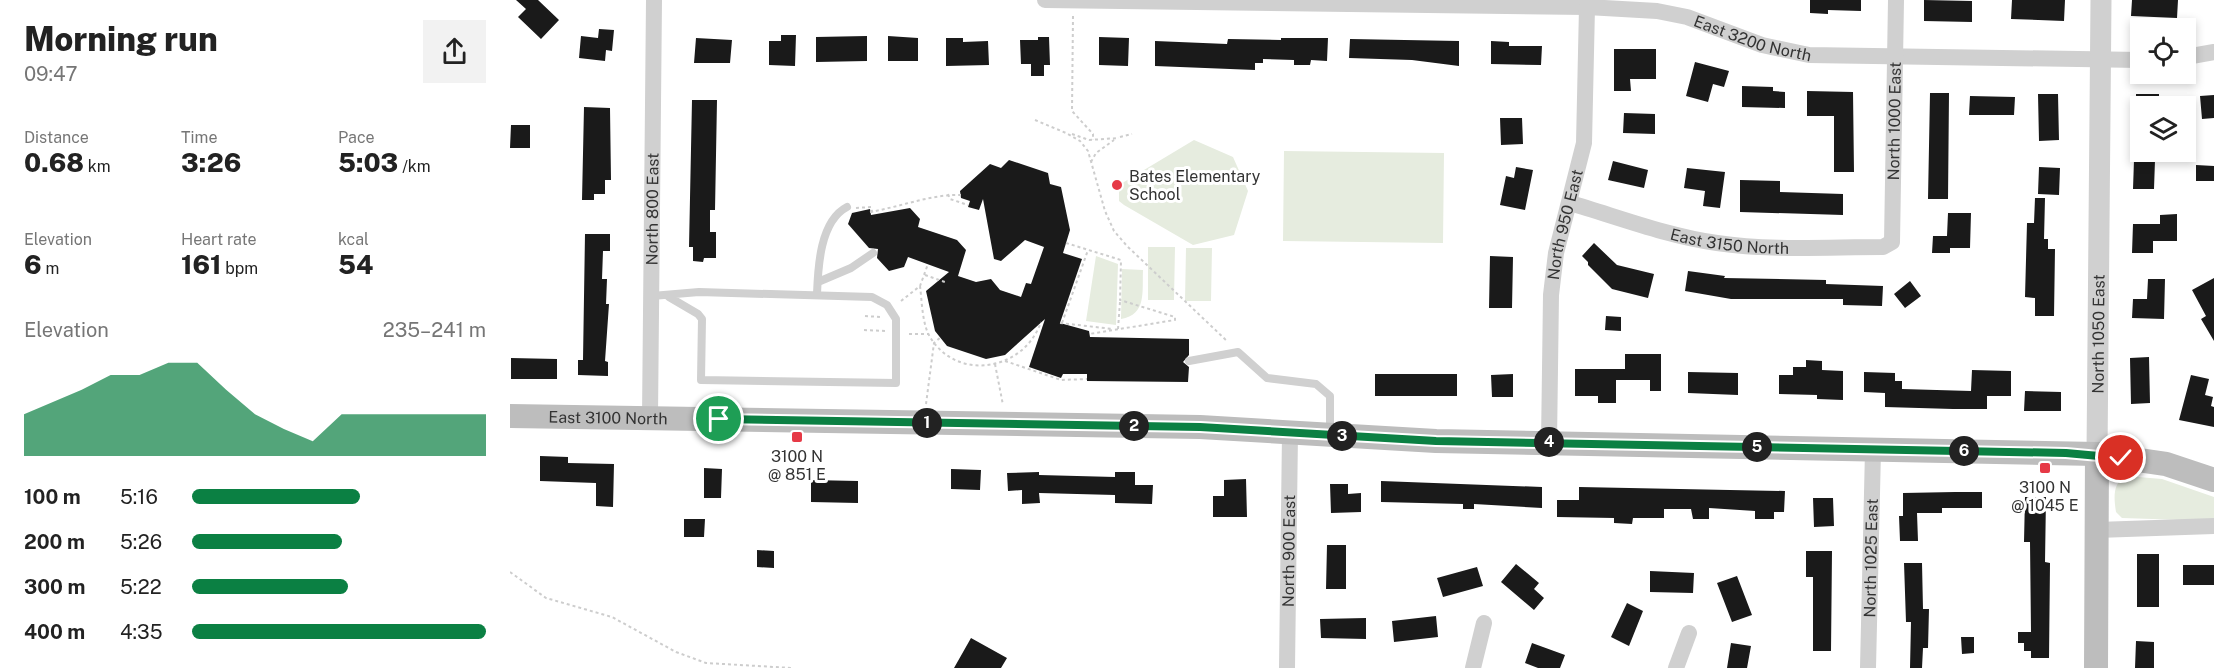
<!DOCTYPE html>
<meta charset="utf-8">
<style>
:root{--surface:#fff;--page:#f2f2f2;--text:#222;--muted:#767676;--accent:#0b8043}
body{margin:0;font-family:"Public Sans",sans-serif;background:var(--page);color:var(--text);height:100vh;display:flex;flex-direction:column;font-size:22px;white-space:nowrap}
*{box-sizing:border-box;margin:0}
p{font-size:20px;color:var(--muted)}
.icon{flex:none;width:33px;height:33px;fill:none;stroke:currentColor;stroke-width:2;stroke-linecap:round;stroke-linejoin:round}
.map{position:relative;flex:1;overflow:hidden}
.sheet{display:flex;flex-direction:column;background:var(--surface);width:510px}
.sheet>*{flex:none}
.buttons{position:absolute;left:1620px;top:18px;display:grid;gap:12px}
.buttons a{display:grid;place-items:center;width:66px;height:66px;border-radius:0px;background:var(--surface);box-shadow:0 3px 9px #0003;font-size:30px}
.pin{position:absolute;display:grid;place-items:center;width:51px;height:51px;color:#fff;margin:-26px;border:3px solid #fff;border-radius:50%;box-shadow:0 2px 6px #0007}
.km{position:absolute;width:30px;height:30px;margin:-15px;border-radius:50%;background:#222;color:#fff;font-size:16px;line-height:30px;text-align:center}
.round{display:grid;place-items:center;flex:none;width:63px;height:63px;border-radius:0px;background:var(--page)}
.headline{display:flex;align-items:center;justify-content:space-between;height:102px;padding:0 24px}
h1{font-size:33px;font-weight:800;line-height:45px}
.stats{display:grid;grid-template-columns:repeat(3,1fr);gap:9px;height:102px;padding:6px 24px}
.stats div{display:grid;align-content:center}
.stats b{font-size:26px;font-weight:800}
.stats small{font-size:16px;font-weight:400}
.stats p{font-size:16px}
.chart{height:168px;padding:12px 24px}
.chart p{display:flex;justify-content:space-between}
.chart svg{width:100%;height:108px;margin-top:6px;fill:var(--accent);opacity:.7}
ul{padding:0 24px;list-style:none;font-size:20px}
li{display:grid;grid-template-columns:96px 72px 1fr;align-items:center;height:45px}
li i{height:15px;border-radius:8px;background:var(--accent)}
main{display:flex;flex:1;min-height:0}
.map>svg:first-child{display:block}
</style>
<main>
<section class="sheet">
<div class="headline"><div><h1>Morning run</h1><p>09:47</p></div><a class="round"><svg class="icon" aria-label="share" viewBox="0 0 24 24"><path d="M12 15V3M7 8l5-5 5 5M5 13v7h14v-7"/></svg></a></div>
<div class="stats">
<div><p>Distance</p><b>0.68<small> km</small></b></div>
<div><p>Time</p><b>3:26</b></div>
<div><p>Pace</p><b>5:03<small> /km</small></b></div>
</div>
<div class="stats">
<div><p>Elevation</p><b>6<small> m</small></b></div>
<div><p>Heart rate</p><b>161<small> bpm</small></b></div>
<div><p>kcal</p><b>54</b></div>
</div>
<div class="chart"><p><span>Elevation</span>235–241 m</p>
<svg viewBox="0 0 160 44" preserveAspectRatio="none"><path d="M0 44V27L10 22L20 17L30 11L40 11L50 6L60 6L70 17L80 27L90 33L100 38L110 27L120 27L130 27L140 27L150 27L160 27V44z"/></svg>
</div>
<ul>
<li><b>100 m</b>5:16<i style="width:57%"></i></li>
<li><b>200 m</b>5:26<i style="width:51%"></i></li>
<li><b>300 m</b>5:22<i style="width:53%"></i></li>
<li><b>400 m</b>4:35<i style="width:100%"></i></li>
</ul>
</section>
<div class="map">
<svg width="1704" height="668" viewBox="0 0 1704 668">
<rect width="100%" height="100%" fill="#fff"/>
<path fill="#e6ecdf" d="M684,140L723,157L738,191L724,235L683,245L614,205L609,201V185Z
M774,151L934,153L933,243L773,241Z
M638,247H665L664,300H638Z
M676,248H702L701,301H675Z
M586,256L608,264L606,325L576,321Z
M612,269L633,270C632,291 637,315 611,319Z
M1616,476L1652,479L1704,497V521L1612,518L1606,512C1604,499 1602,483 1616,476Z"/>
<path fill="#1a1a1a" d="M6,0H28L49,20L31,39L8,17L16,9Z
M1300,0H1351V11L1318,10V14L1300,13Z
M1414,0L1462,1V22L1414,21Z
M1502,0H1555L1554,21L1501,19Z
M1622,0H1668L1667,18L1621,16Z
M89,29L104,30L102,51L96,50L95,61L69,58L71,36L88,38Z
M271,35H286L285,66L259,65V41H271Z
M357,36V61L306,62V37Z
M378,36L408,38V61H378Z
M528,37H539L540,65H534V76H521V64H511L510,40H528Z
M589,37L619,38L618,66L589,65Z
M186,38L222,40L220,63H184Z
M436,38H453V42L478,41L479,65L436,66Z
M771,38H818L817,61L801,60L800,65H784V60L753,59V63H745V70L645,66V41L717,44L718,39L771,40Z
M840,39L949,41V66L902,60L839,58Z
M981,41L999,42V46H1032L1031,65L981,64Z
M1104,49H1146V79H1120L1121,91H1104Z
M1185,62L1219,71L1214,87L1203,84L1198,102L1176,96Z
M1232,86L1263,87V91L1275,92V108L1232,107Z
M1297,91L1343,92L1344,172H1324V116H1297Z
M1420,93H1439L1438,199H1418Z
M1528,94H1548L1549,140L1529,141Z
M1626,94H1649V106H1626Z
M1704,95V118L1692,119L1690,96Z
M1460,96L1505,97L1504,115H1459Z
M182,100H207L205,210H200V232H206V258H194L193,262L183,261V247H179Z
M74,107L100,108L101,180H95V194H84V200H72Z
M1114,113L1145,114V134L1113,133Z
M990,118H1012L1013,144L991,145Z
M1,125H20V148H0Z
M499,160L538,173L540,184L551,187L560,230L553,253L572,259L550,323L579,331L580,337L679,339V355L673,362L679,367L678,382L577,381V374H553L551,378L519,367L535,319L495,355L476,359L437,346L425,331L416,291L439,272L398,257L394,267L379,271L367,258L368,249L359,248L338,224L342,213L360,209L361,215L400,208L410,219L408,227L447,240L456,250L448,276L466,282L481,279L490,290L511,297L516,283L521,284L534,247L515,240L491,261L484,259L473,199L469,210L458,207L460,201L451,198L450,191L480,164L491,168Z
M1624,160H1645L1644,189H1623Z
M1103,161L1138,170L1134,188L1098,180Z
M1686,165L1704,166V181H1686Z
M1006,167L1023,170L1015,210L990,205L996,176L1004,178Z
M1529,167L1550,168L1549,195L1528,194Z
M1177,168L1215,172L1210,208L1193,206L1195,191L1174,188Z
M1230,180L1270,181V192L1333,194V215L1230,212Z
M1525,198H1535L1534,239H1538V249H1545L1544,316H1525V298L1515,297L1517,223H1524Z
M1438,213H1461L1460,248H1440V253H1422L1423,236H1437Z
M1667,214V241H1643V253H1622L1623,224H1650V215Z
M75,234H100V251H93L92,279H97L96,304H99L95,361L98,362V376L68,375V360H73Z
M1084,243L1107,265L1144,274L1138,298L1102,289L1078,265V262L1072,256Z
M980,256L1003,257L1002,308H979Z
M1178,271L1215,276L1214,278L1316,280V284L1373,286L1372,306L1333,305V299H1221L1175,291Z
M1704,278V341L1691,319L1696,316L1682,290Z
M1638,279H1655L1654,319L1622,318L1623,299H1637Z
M1400,281L1411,296L1395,308L1384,294Z
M1096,316L1111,317V331L1095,330Z
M1115,354H1151V391H1140V380H1106V403H1088V396H1065V369H1115Z
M1639,357L1640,403L1621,404L1620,358Z
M1,358L47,359V379H1Z
M1296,360L1312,361V370L1333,371V400L1307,399V395L1269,394V375H1283V367H1296Z
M1462,370L1501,371V396H1477V409H1443L1375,407V393L1354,392V372L1385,373V381H1392V389L1461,391Z
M1178,372L1228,373V395L1178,393Z
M865,374H947V396H865Z
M1003,374V397H982L981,375Z
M1681,375L1699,379L1695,395L1703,397L1701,406L1704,407V427L1669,420Z
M1515,391L1551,392V411H1514Z
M30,456L58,457V463L104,464L103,507L86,506V483L30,481Z
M194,468L212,469L211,498H194Z
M441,469L471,470L470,490L441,489Z
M529,472V475L605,477V472H625V485H643L642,504L605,503V495L529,493L530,503L512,504V490L498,491L497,473Z
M736,479L737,517H703V496H714V480Z
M301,480L348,481V503L301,502Z
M871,481L1032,487V508L964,504V509H953V504L871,502Z
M820,484H838V494L851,493V512L821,513Z
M1069,487L1275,491L1274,512H1264V519H1245V511L1199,508V519H1183L1181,509H1154V518H1123L1122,524L1104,523V518L1047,517V500H1069Z
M1445,492H1472V508H1432V513H1407L1408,541H1390L1389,516H1393V493Z
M1515,497H1536L1535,562L1540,563L1539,658H1521V651H1514V643H1508V632H1521L1520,542H1514Z
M1303,498H1323L1324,526L1304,527Z
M174,519H195L194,537H174Z
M817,545H836V589H816Z
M247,550L264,551V568L247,567Z
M1296,551H1322L1321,651H1303V577H1296Z
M1627,554H1649V607H1627Z
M1394,563H1412L1413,609H1419L1418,648H1413L1412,668H1400L1401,622H1396Z
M1006,564L1029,583L1024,589L1034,598L1024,610L991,582Z
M1673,565H1704V585H1673Z
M967,567L973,586L933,597L927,578Z
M1140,571L1184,573L1183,593L1140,592Z
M1227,576L1242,615L1222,622L1207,583Z
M1117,603L1133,611L1119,646L1101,637Z
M926,616L928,637L884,642L882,621Z
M856,618V639L811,638L810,619Z
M1451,637H1464V653L1452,654Z
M461,638L497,658L491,668H444Z
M1626,641L1644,642V668H1625Z
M1022,643L1055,655L1050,668H1028L1015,663Z
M1221,643L1241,646L1237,668H1217Z"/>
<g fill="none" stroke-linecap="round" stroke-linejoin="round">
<path stroke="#cdcdcd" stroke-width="2" stroke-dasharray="3 3" stroke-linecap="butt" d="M563,16L562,111L583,134V140
M525,120L556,133L570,141L578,151L595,211L604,231L617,246L718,342
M562,134L579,140L609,138
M610,137L622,134
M581,162L586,153L604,140
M438,194L440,199L458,205
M346,208L361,207L363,215
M360,212C390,207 421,194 451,195
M556,243L611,260L610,300L665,317V320L579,334
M415,275L435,282
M410,286C412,301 412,324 420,337C447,382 514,371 531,322
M391,301L410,286L418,264
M355,316L370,317
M550,323L603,329
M552,323L578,250
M608,329L610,302
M354,330L376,331
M399,334H418
M495,361L551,380L577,379
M485,364L493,405
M416,404L424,343L431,337
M0,572L36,598L102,617L166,652L196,663L282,668"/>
<path stroke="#d0d0d0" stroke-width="8" d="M308,282L341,268L363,253
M307,294C308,267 310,221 337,207
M142,296L189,292L362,297L377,305L386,319V383L191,380L192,319L188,314L159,297
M679,361L728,352L757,378L806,384L820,396V432"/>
<g stroke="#d0d0d0" stroke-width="16">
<path id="s1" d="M535,0L1077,7L1147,11L1177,17L1252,45L1299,55L1630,60"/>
<path d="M1676,57L1704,52"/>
<path id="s2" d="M1060,203C1108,217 1157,236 1207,243C1261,251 1318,247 1373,247L1382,242L1386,0"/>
<path id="s3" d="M140,417L144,0"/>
<path id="s4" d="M1039,442L1041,295L1046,253L1074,143L1077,7"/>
<path d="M1587,530L1704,526"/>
<path id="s5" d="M777,668L780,433"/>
<path d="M963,668L974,623"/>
<path d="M1166,668L1179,633"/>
<path id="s6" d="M1358,668L1363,450"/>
</g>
<path stroke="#d0d0d0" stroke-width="21" id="s7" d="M1587,454L1591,0"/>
<g stroke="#bdbdbd" stroke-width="24">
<path id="s8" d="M0,416L690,427L926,441L1587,454L1656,464L1704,480"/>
<path d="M1586,668L1587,454"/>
</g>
</g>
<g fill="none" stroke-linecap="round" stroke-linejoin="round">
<g stroke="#fff" stroke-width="12">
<path id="route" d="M209,419L690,427L926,441L1556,453L1611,458"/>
</g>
<use href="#route" stroke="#0b8043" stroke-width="8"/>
</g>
<g fill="#e63946" stroke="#fff" stroke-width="2">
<circle cx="607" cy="185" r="6"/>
<rect x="281" y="431" width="12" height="12" rx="3"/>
<rect x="1529" y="462" width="12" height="12" rx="3"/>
</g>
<g text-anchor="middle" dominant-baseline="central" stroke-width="6" stroke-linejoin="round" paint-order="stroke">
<g font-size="16" fill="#333" stroke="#fff">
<text stroke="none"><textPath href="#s1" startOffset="712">East 3200 North</textPath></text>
<text stroke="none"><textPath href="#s2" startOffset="450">North 1000 East</textPath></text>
<text stroke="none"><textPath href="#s3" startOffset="208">North 800 East</textPath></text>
<text stroke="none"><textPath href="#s4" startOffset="219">North 950 East</textPath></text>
<text stroke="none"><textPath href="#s2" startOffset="165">East 3150 North</textPath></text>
<text stroke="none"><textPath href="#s7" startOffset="120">North 1050 East</textPath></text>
<text stroke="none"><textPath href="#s8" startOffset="98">East 3100 North</textPath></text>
<text stroke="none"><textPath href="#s5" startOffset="117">North 900 East</textPath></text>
<text stroke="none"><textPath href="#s6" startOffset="110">North 1025 East</textPath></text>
</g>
<g font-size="16" fill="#333" stroke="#fff">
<text x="619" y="176" text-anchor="start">Bates Elementary<tspan x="619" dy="18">School</tspan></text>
<text x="287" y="456">3100 N<tspan x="287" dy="18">@ 851 E</tspan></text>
<text x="1535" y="487">3100 N<tspan x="1535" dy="18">@ 1045 E</tspan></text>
</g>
</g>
</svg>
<div class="buttons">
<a><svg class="icon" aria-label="locate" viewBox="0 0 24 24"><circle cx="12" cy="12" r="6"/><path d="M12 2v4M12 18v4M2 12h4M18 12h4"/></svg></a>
<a><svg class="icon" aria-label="layers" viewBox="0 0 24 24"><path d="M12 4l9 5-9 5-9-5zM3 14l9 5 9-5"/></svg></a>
</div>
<div class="pin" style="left:209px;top:419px;background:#1e9e55"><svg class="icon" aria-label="arrive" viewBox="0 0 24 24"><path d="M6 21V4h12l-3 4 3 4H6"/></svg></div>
<div class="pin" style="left:1611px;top:458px;background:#d93025"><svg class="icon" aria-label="check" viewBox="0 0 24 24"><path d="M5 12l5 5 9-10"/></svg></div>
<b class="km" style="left:417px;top:423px">1</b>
<b class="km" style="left:624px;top:426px">2</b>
<b class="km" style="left:832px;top:436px">3</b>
<b class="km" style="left:1039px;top:442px">4</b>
<b class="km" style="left:1247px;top:447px">5</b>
<b class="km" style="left:1454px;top:451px">6</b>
</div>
</main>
